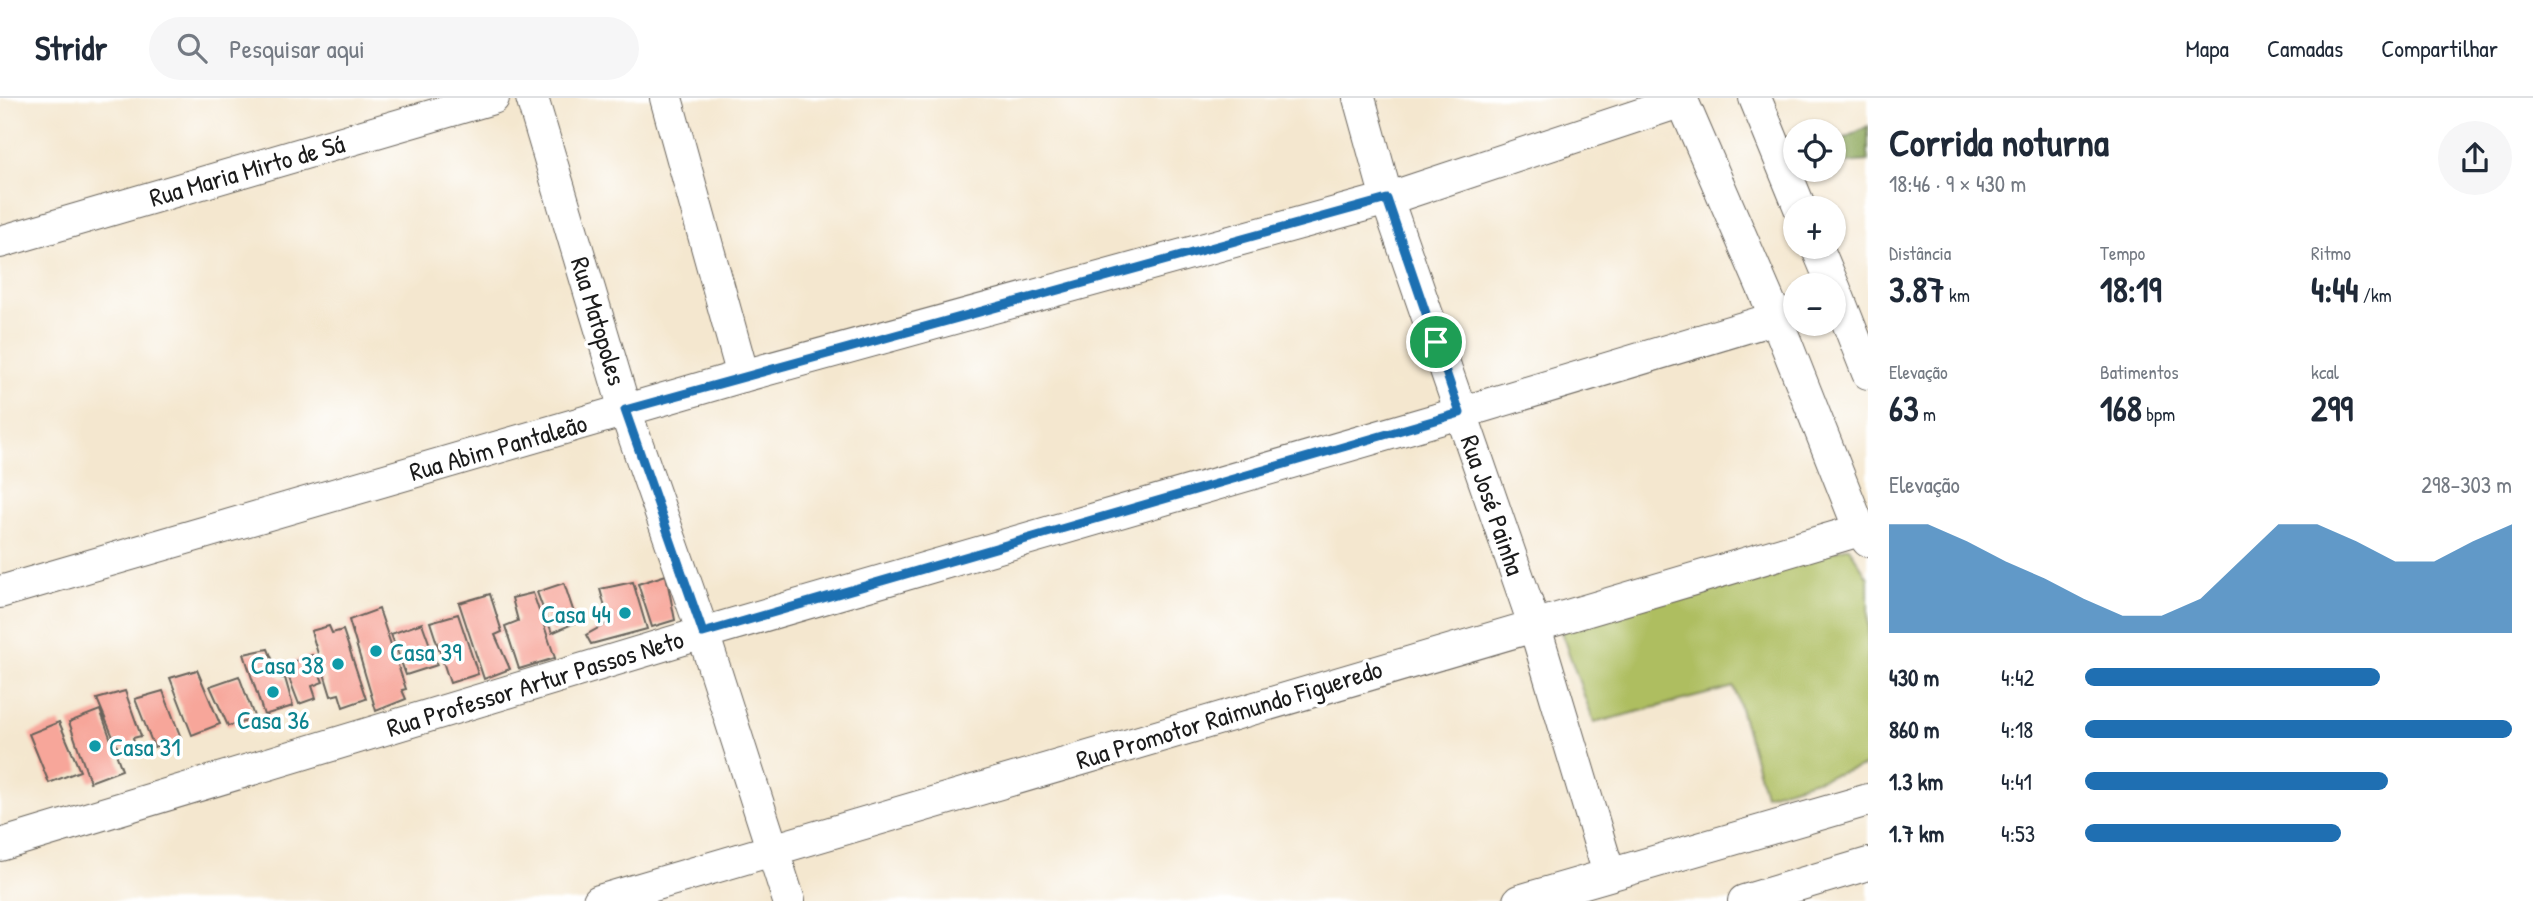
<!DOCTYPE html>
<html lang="pt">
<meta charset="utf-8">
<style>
:root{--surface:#fff;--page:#f6f6f7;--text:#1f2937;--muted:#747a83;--line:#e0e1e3;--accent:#1f6fb2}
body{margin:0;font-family:"Patrick Hand",sans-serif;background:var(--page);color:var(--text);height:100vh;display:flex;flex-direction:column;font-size:26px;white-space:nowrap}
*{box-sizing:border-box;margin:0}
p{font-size:23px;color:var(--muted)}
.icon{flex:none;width:38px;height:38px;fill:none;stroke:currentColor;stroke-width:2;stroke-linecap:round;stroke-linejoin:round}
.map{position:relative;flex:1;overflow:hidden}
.details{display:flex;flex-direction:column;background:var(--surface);width:665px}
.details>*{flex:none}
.controls{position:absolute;left:1783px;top:21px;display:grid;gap:14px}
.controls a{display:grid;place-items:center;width:63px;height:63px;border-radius:50%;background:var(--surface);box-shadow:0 2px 5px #0004;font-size:35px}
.pin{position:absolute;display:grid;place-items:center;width:60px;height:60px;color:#fff;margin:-30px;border:4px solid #fff;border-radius:50%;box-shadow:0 2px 7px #0007}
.round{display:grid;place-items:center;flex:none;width:74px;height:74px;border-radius:37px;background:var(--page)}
.head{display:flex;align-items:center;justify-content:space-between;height:119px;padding:0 21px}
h1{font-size:38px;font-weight:800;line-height:52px}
.stats{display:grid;grid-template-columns:repeat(3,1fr);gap:10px;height:119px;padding:7px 21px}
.stats div{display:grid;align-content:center}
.stats b{font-size:35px;font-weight:800}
.stats small{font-size:19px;font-weight:400}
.stats p{font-size:19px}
.chart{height:196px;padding:14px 21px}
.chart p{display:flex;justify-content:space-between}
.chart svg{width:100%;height:126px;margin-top:7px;fill:var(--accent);opacity:.7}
ul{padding:0 21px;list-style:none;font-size:23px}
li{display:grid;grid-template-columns:112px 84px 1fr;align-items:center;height:52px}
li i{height:18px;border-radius:9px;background:var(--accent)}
header{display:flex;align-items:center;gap:42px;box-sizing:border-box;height:98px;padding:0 35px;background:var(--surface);border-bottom:2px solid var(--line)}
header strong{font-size:33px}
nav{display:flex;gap:38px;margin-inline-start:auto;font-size:24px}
.search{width:490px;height:63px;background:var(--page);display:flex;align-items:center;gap:18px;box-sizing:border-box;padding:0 24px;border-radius:38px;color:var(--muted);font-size:26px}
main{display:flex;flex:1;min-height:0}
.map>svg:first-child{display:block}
</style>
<header>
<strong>Stridr</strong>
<div class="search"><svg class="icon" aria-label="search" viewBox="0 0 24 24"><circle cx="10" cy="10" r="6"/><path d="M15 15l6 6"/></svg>Pesquisar aqui</div>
<nav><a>Mapa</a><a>Camadas</a><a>Compartilhar</a></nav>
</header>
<main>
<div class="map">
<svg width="1868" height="803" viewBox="0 0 1868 803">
<rect width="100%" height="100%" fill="#fff"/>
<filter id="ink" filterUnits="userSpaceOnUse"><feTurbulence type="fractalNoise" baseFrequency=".0143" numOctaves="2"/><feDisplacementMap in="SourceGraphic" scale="14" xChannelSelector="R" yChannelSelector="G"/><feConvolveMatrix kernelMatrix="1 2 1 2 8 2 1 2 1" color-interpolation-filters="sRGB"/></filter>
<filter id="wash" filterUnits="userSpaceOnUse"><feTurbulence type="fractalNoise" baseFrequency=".00686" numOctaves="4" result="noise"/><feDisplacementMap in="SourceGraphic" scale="28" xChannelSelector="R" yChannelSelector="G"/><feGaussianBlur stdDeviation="1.57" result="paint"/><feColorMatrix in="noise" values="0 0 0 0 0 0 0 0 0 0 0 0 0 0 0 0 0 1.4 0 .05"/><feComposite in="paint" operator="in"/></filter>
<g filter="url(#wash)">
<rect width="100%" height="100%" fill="#f4e7cf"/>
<path fill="#aebe61" stroke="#656d3e" stroke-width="2" d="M1849,449L1868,480V667L1765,697L1734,589L1594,625L1559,528Z"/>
<path fill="#8aa557" stroke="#53603a" stroke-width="2" d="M1868,28V63L1836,66L1834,46Z"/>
<g id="blocks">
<path fill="#f7a69a" d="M666,477L675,522L652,529L638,486Z
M633,484L647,531L591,546L586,537L609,524L600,491Z
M564,485L577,524L552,535L537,494Z
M533,495L555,560L519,571L505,528L518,523L512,500Z
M490,496L502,534L495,537L510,571L484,581L459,505Z
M379,511L406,591L402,592L406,601L376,613L349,522Z
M458,516L478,576L450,585L430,524Z
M422,525L437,567L406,577L391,536Z
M329,528L332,535L343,532L366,601L343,609L339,596L331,598L311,533Z
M268,551L280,580H285L293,608L264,617L244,556Z
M312,557L323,584L312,588L316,600L299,606L284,567Z
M197,572L220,626L192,637L170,580Z
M239,578L255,621L228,628L210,588Z
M125,593L141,638L133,640L135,649L118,651L97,601Z
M163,593L181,640L154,649L135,601Z
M100,612L122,672L90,684L69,624Z
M59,624L80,673L49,685L29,636Z"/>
</g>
</g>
<g filter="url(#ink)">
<use href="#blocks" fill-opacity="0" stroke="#68635b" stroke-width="2"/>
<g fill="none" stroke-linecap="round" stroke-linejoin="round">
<g stroke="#68635b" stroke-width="34">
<path id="street" d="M532,0L625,312L703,535L789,803
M666,0L743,278
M1359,0L1387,101L1534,526L1609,776
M1681,0L1776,220L1860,432L1868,443
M1755,0L1800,110
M0,144L493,0
M1817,149L1833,187
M1834,189L1868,275
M0,494L743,278L1387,101L1682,3
M0,747L703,535L1460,315L1796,214
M599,803L1860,432
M1519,803L1868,702
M1744,803L1868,766"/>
</g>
<use href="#street" stroke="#fff" stroke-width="32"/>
</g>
</g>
<g fill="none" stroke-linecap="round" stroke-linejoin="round" filter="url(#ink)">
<g stroke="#fff" stroke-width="14">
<path id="route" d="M1387,101L1460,315L703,535L625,312Z"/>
</g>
<use href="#route" stroke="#1f6fb2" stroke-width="9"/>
</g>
<g fill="#0f9aa8" stroke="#fff" stroke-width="2.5">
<circle cx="625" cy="515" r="7"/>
<circle cx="376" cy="553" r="7"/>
<circle cx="338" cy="566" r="7"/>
<circle cx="273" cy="594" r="7"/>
<circle cx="95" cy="648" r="7"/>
</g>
<g text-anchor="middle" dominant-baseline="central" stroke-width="7" stroke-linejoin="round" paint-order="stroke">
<g font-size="26" fill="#1c1c1c" stroke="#fff">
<text transform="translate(247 72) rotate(-16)">Rua Maria Mirto de Sá</text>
<text transform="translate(599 223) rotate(73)">Rua Matopoles</text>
<text transform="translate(498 349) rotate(-16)">Rua Abim Pantaleão</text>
<text transform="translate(1493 407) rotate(71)">Rua José Painha</text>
<text transform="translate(535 585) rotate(-17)">Rua Professor Artur Passos Neto</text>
<text transform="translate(1229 616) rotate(-17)">Rua Promotor Raimundo Figueredo</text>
</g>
<g font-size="26" fill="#0d838f" stroke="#fff" text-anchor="end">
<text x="611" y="515">Casa 44</text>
<text x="390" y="553" text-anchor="start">Casa 39</text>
<text x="324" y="566">Casa 38</text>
<text x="273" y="621" text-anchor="middle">Casa 36</text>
<text x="109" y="648" text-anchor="start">Casa 31</text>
</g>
</g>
</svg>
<div class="controls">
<a><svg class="icon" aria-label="locate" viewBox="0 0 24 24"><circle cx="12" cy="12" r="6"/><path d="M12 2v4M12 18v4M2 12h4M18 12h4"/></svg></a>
<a>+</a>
<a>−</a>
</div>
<div class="pin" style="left:1436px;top:244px;background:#1e9e55"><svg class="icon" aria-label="arrive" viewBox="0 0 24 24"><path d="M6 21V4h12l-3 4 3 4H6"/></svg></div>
</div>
<section class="details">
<div class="head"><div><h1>Corrida noturna</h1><p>18:46 · 9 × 430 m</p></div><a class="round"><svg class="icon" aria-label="share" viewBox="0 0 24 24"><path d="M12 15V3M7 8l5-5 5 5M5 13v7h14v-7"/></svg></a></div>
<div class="stats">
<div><p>Distância</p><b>3.87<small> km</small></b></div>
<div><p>Tempo</p><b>18:19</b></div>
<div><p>Ritmo</p><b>4:44<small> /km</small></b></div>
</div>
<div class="stats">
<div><p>Elevação</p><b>63<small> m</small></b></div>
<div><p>Batimentos</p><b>168<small> bpm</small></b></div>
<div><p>kcal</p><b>299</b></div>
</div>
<div class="chart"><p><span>Elevação</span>298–303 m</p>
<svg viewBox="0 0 160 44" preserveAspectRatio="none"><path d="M0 44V6L10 6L20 12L30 19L40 25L50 32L60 38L70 38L80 32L90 19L100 6L110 6L120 12L130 19L140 19L150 12L160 6V44z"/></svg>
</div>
<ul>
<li><b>430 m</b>4:42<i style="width:69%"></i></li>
<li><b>860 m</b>4:18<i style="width:100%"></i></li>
<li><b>1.3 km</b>4:41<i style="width:71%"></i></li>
<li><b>1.7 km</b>4:53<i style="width:60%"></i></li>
</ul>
</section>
</main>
